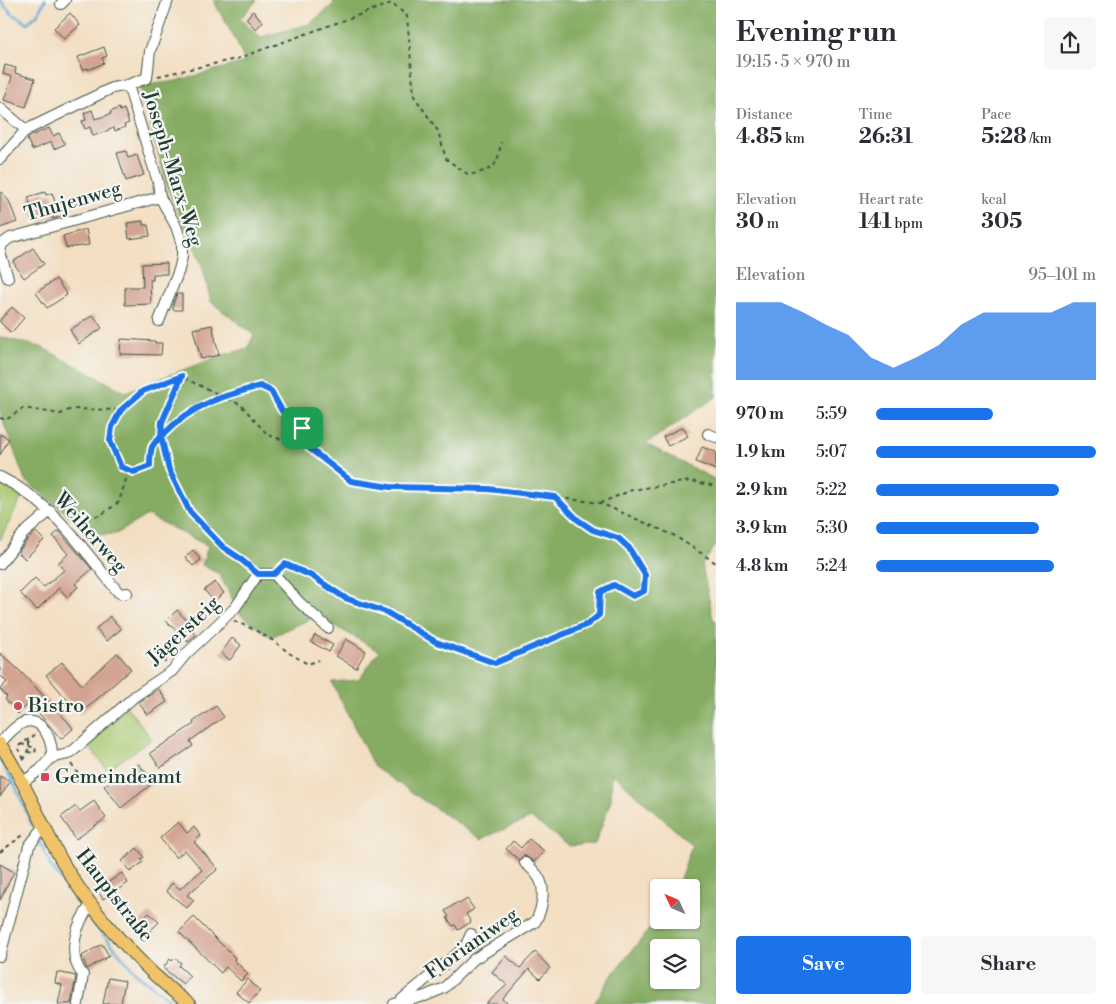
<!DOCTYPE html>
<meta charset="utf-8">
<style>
:root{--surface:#fff;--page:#f7f7f7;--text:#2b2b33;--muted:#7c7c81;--accent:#1a73e8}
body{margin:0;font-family:"Libre Bodoni",serif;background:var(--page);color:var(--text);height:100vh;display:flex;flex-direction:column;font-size:19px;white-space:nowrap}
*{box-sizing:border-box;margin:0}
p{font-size:16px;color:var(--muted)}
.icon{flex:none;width:28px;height:28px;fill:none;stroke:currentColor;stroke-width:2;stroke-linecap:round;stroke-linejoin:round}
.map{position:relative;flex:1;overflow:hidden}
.drawer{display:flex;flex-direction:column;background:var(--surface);width:400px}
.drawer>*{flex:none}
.needle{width:32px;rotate:314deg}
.controls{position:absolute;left:650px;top:879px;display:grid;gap:10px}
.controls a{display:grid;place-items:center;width:50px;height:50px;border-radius:5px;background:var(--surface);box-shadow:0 1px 4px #0004;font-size:25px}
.pin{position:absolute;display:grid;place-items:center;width:42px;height:42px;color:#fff;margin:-21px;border-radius:10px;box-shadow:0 2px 8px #0006}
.round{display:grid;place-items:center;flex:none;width:52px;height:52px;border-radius:5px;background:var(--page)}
.head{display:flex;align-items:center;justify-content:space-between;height:85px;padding:0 20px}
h1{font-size:28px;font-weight:700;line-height:38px}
.stats{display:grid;grid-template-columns:repeat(3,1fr);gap:8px;height:85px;padding:5px 20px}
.stats div{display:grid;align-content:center}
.stats b{font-size:21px;font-weight:700}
.stats small{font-size:14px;font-weight:400}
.stats p{font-size:14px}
.chart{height:140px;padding:10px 20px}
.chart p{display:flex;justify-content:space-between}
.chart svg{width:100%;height:90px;margin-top:5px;fill:var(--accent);opacity:.7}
.cta{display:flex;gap:10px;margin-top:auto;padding:10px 20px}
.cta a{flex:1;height:58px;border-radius:5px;background:var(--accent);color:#fff;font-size:20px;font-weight:700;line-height:58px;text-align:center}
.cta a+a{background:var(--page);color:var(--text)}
ul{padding:0 20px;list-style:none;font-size:16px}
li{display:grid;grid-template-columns:80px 60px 1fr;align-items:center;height:38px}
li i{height:12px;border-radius:6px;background:var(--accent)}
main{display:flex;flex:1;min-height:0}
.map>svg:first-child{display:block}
</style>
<main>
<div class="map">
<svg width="716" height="1004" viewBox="0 0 716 1004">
<rect width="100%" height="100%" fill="#f6f6f2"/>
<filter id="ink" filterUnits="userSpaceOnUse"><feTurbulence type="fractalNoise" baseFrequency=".02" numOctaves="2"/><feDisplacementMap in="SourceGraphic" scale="10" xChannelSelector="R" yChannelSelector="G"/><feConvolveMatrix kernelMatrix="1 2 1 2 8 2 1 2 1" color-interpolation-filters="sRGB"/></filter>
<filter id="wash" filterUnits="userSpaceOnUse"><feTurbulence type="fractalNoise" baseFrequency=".0096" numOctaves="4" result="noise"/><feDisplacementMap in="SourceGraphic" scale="20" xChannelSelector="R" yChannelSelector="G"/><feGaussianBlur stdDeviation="1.12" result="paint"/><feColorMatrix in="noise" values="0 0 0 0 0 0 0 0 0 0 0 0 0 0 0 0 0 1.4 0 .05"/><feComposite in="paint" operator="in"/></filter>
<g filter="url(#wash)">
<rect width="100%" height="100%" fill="#f3dec1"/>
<path fill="#a7c870" stroke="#638252" d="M0,483L23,495L0,540Z
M127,707L152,739L107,770L87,744Z"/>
<path fill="#85ac62" stroke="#52744b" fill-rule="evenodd" d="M213,0H257L240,19L261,37L309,24L334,4L333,0H716V397L646,444L716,480V545L702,565L713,619L716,621V1004H594L610,978L659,917V920H691V888L677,887L692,845L612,773L611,800L595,844L569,846L531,818L481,839L374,767L332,682L359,680L379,651L317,616L271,637L241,615L219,574L202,565L208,546L147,515L116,534L93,535L25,480L0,413V337L41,347L125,392L222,355L247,349L254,335L211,302L202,265L168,189L140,86L176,81L245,62L236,41ZM659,948H691V980H659Z"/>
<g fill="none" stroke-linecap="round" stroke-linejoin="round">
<path stroke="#58a8d3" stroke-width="3" d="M0,0L11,13L27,23L37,15L45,0
M0,760L14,783L32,825
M40,842L50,865L84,910
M87,915L136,973L175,1004"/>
</g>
<g id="blocks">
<path fill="#d3a291" d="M253,11L263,22L256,29L246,19Z
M70,13L80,25L64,39L54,28Z
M104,47L107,56L102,58L104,63L88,70V68L82,70L78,57Z
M5,65L16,68L15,73L35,79L26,107L4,100L12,77L3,74Z
M119,108L120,111L124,109L129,123L124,125L125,127L115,131L114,128L93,136L90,127L85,129L82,121L86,120L84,113L92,110L95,119L111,114L110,112Z
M49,128L53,136L59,133L65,144L54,149L51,142L32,150L27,139L30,136Z
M126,151L128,158L137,155L144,175L126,181L117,153Z
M0,191L9,201L17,222L0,228Z
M45,192L46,195L52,193L56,205L59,204L62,216L53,219L52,216L35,221L28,197Z
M143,221V225H148L150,236L129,239L127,223Z
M86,229L89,245L66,248L63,236Z
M33,248L44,264L24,278L13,262Z
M167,263V274H153V280H150L151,304L125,305V287H143L142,264Z
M56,279L67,295L47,308L36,293Z
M177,294H182V310H173V305Z
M12,307L24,318L11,333L0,322V320Z
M93,315L102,328L79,344L70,330Z
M212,325L219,355L201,359L193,329Z
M121,339L155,341V343H162L161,355L120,354Z
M683,427L688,436L668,446L663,437Z
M0,434L9,439L0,455Z
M702,447L716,452V470L696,462Z
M59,531L92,569L75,584L78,587L67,597L59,588L37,610L20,593L35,578L44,587L64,570L58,563L68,554L53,536Z
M36,532L44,540L25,559L18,552L28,539Z
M193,550L201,560L193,566L185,557Z
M215,582L224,593L214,601L204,590Z
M177,610L188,622L186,625L196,635L188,642L166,621Z
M110,616L121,629L107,641L96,629Z
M315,635L333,645L329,652L311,642Z
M232,638L241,645L230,660L221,653Z
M346,639L366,651L356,668L336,656Z
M0,653L20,671L69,723L73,729L61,739L30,703L18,714L5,699L7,697L0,689L7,682L0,675Z
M117,653L131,669L80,714L46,675L62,662L82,685Z
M159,689L167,702L147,715L139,702Z
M216,706L224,717L190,741L193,746L160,768L150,753L194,724L193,722Z
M139,764L153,783L121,808L104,786L116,777L118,780Z
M0,776L10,782L0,797Z
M94,801L106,818L76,839L61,817L76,806L80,811Z
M178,822L187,833L194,827L201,836L194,842L218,869L187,895L194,900L187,908L166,891L172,883L180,889L202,870L185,850L176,858L160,838Z
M529,839L544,851L534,862L524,855L519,860L506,849L513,841L521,848Z
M137,848L144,857L141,859L143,862L130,872L122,861Z
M0,864L14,872L0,900Z
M122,873L128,883L103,899L97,890Z
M467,899L474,909L466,914L471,922L458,930L455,925L453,926L447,918L449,917L445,911L458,902L459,904Z
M149,913L159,922L147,934L138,924Z
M194,917L235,958L234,960L248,974L241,981L226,967L221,973L179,932Z
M102,944L109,956L87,969L82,956Z
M535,952L550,968L540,979L529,969L503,999L508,1004H486L507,985L492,972L506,956L520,968Z
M175,958L181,963L179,966L190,976L183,984L163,968L170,959L172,961Z
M57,972L76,976L71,1004H58L62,985L55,983Z
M108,978L125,981L121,1004H103Z
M248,979L260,991L249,1003L236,992Z"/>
</g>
</g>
<g filter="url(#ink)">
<use href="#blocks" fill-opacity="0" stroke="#3f5549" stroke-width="1"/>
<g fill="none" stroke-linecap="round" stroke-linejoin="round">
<g stroke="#3f5549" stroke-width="12">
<path id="minor" d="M61,4L65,0
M128,85L147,78L150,51L168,0
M0,108L26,130
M0,159L26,130L112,88L128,85L158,182L160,197L176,226L182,245V257L179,270L159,321
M8,278L0,252L2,244L10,238L160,197
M708,434L716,437
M0,477C52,502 83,548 118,592L122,594L127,593
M0,564L23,534L50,511
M0,743C7,736 15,725 25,722C43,717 55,744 51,758
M51,758L68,754L74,750L135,696L172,671L186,654L235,608L258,574H274L300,603L328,628
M23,782L40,770L51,758
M0,956L29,846L44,827
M401,1000L465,947L471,934
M78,1004L83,975C66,955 76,922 92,904
M394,1004L425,996L444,988L474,959L535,922C542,911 546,889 539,878C536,872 530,867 525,863"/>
</g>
<g stroke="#3f5549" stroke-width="14">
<path id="major" d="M0,744C23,778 38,816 57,852C85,905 141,968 189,1004"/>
</g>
<path stroke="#3f5549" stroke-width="2" stroke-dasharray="4 4" stroke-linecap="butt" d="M158,76L236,59L392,3L407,16L414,96L438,131L446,159L469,175C494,169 497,169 501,142
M182,377L163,422L161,436L169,470L191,512L223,547L238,557L250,568
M0,418L6,420L23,408L61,414L71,409L121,410L143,391L182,377L241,405L268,435L309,448L351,481L390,487L488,489L600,503L675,536L716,563
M121,467L134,472L149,466L152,448L155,442L174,423L189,411L224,396L260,386L271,391L282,411L294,418L302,428L309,448
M600,503L632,490L690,481L716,486
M72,521L101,515L119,502L126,479L111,441L112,427L121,410
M281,567L285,564L311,576L345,598L386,612L436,642L495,663L588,623L599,615L600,591L614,585L633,596L644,591L645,575L629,548L618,538L593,530L578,520L555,497
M234,621L253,629L274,641L289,653L308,664L319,660
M165,663C166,648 177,638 188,628
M21,744L36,748L35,753L28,752
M24,759L17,747L35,735
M24,760L29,747V739
M71,764L78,774
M0,852L26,833"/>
<use href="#minor" stroke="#fff" stroke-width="10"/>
<use href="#major" stroke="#f1c369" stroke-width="12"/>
</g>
</g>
<g fill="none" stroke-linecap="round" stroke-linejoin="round" filter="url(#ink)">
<g stroke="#fff" stroke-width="10">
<path id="route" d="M302,428L294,418L282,411L271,391L260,386C223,396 193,404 165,433C160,437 155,441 152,447C150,453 150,460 150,466L134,472L121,467L110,441L112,427L121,410L143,391L182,376L162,422L161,436L169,470L190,512L223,547L238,557L258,574H274L285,564L312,576L345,598L386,612L436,642L495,663L588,624L599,615L600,592L614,585L633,596L644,591L645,575L629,548L618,538L593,530L578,520L555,497L488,489L390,487L351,481L309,448L302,428"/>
</g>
<use href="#route" stroke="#1a73e8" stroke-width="6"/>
</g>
<g fill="#d1495b" stroke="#f6f6f2" stroke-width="2">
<circle cx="18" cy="706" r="5"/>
<rect x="40" y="772" width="10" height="10" rx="2.5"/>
</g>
<g text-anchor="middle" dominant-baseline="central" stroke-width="4.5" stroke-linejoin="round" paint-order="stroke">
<g font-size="20" fill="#1f3d34" stroke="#f6f6f2">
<text transform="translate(172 169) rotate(73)">Joseph-Marx-Weg</text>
<text transform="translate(73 202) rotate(-16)">Thujenweg</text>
<text transform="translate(90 533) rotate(49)">Weiherweg</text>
<text transform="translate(184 631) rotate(-43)">Jägersteig</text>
<text transform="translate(114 896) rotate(52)">Hauptstraße</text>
<text transform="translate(472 944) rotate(-35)">Florianiweg</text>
</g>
<g font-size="20" fill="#1f3d34" stroke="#f6f6f2" text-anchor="start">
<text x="28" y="706">Bistro</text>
<text x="55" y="777">Gemeindeamt</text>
</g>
</g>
</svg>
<div class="controls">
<a><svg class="needle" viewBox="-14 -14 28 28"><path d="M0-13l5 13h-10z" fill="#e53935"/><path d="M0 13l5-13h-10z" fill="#7c7c81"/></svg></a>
<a><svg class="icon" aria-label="layers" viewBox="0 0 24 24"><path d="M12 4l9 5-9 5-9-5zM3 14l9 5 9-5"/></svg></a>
</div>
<div class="pin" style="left:302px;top:428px;background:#1e9e55"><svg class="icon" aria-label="arrive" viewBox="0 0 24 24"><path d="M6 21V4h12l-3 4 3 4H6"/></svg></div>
</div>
<section class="drawer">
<div class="head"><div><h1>Evening run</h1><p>19:15 · 5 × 970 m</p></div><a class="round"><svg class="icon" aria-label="share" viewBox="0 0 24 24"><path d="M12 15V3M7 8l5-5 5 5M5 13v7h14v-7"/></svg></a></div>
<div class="stats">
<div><p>Distance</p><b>4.85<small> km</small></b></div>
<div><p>Time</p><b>26:31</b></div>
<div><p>Pace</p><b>5:28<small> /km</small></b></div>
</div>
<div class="stats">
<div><p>Elevation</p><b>30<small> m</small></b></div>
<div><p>Heart rate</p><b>141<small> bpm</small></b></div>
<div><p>kcal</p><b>305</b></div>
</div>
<div class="chart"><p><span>Elevation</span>95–101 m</p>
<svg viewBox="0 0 160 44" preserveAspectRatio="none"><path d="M0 44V6L10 6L20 6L30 11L40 17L50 22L60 33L70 38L80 33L90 27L100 17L110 11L120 11L130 11L140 11L150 6L160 6V44z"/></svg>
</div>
<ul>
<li><b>970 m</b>5:59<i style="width:53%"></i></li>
<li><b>1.9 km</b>5:07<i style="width:100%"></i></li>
<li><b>2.9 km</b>5:22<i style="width:83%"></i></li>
<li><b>3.9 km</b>5:30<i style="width:74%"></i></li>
<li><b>4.8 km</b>5:24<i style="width:81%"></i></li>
</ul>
<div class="cta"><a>Save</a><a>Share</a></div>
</section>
</main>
